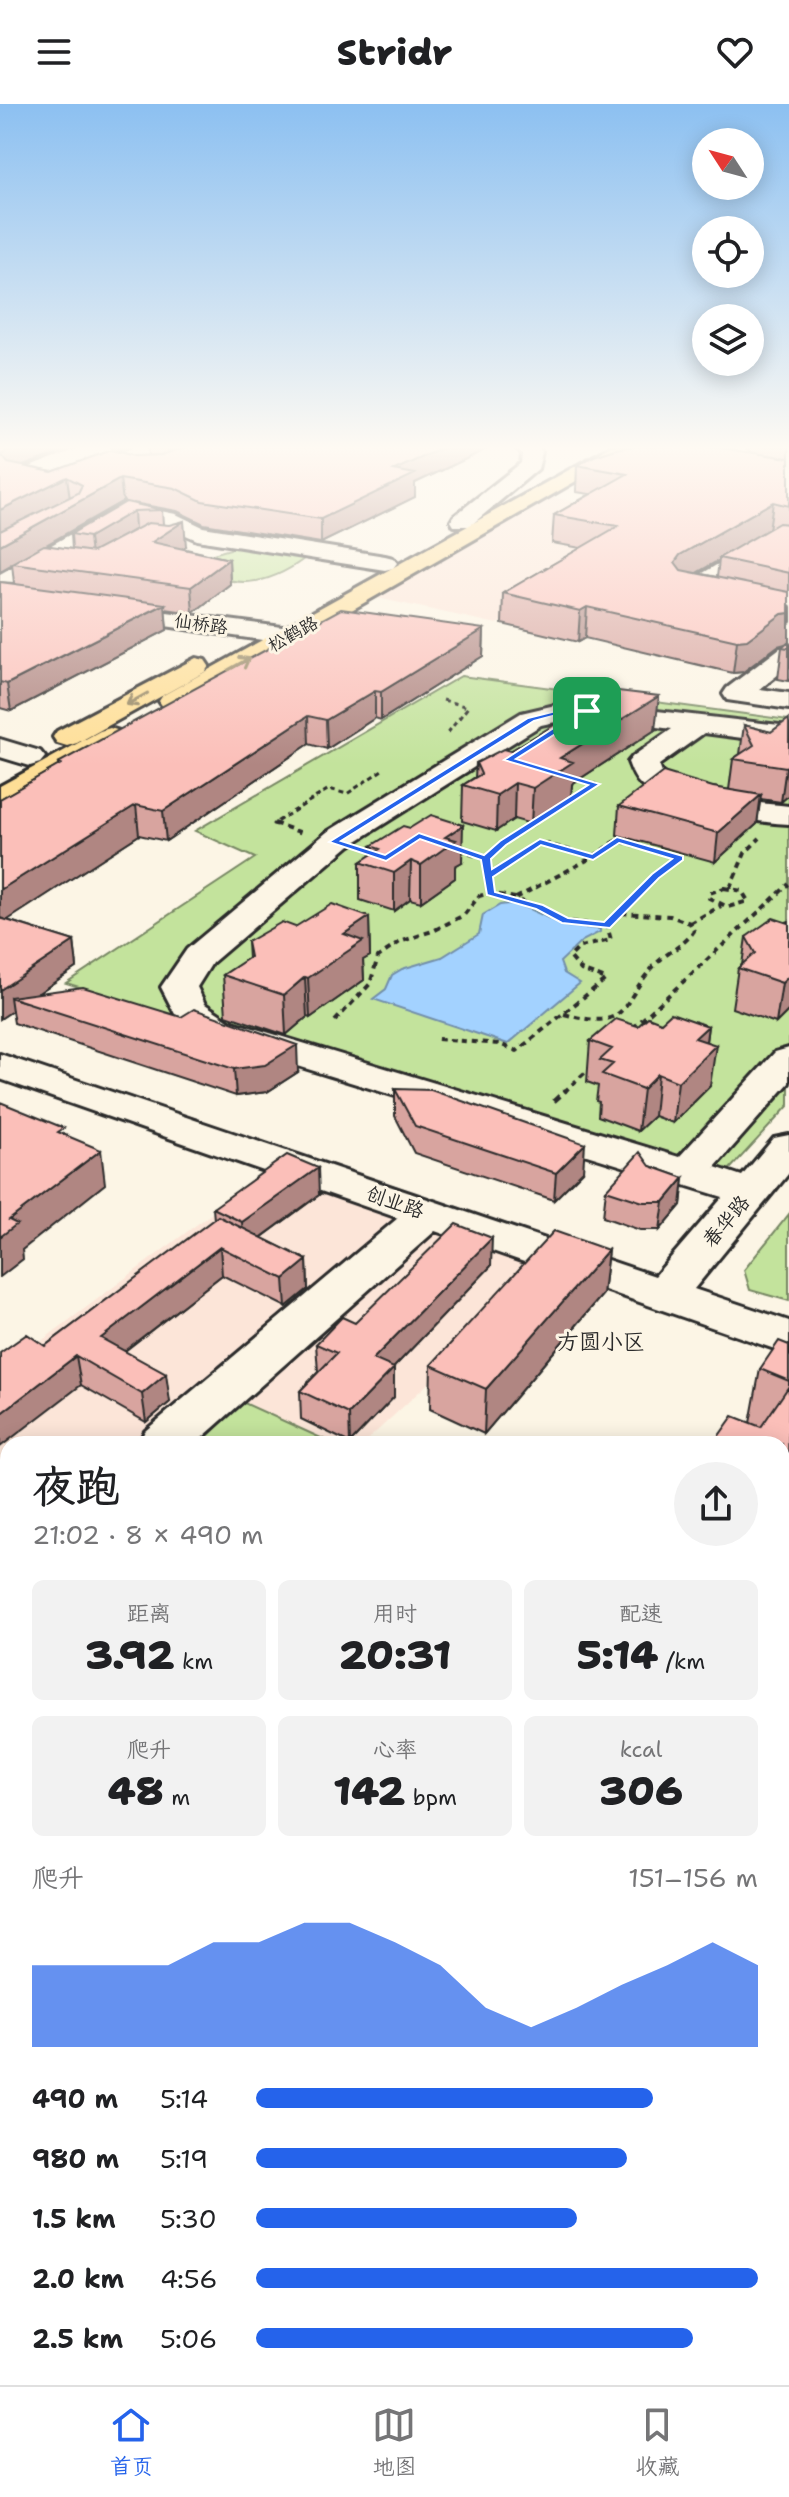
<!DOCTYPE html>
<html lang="zh">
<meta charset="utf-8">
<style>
:root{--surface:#fff;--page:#f2f2f2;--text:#202124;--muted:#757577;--line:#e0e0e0;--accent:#2563eb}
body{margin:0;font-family:"Shantell Sans","LXGW WenKai TC",sans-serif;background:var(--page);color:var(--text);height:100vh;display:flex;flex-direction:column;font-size:30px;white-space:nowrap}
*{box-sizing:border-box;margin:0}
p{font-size:26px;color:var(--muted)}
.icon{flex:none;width:44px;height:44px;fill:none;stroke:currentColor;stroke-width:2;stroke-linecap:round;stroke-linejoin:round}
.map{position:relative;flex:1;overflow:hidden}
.drawer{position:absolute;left:0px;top:1332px;width:790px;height:950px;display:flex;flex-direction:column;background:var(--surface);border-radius:24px 24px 0 0;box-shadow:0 4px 20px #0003}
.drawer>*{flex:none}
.needle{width:52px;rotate:306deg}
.fabs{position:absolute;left:692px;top:24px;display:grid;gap:16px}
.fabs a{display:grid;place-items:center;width:72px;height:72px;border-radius:50%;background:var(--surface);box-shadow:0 4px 20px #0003;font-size:40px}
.pin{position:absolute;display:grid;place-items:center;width:68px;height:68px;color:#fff;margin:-34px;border-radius:16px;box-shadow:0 4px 12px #0006}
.round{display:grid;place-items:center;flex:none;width:84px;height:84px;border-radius:42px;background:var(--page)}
.headline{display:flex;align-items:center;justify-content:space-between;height:136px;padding:0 32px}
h1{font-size:44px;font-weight:800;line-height:60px}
.figures{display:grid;grid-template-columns:repeat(3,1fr);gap:12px;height:136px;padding:8px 32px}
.figures div{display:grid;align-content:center;border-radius:12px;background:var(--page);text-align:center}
.figures b{font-size:40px;font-weight:800}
.figures small{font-size:22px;font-weight:400}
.figures p{font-size:22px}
.chart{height:224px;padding:16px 32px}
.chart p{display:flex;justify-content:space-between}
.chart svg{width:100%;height:144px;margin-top:8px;fill:var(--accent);opacity:.7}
ul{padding:0 32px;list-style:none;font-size:26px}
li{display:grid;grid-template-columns:128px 96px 1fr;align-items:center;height:60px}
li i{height:20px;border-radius:10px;background:var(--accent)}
header{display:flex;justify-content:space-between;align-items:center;height:104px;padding:0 32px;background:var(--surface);font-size:36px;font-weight:800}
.dock{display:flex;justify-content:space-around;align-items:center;height:112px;border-top:2px solid var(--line);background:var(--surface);font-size:22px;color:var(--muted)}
.dock a{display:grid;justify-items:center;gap:4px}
.dock .selected{color:var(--accent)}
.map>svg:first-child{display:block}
</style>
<header><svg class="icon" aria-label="menu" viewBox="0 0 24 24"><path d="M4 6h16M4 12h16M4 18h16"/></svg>Stridr<svg class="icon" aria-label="heart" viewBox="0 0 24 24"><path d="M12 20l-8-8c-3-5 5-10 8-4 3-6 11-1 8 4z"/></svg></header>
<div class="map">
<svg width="789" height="2281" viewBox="0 0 789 2281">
<rect width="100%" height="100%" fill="#fcf5e5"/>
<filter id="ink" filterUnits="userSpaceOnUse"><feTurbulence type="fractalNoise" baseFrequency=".0125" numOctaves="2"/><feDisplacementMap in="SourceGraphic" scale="16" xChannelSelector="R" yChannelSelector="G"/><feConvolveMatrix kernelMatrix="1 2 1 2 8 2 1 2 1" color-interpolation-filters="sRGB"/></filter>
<g filter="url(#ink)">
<path fill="#fce5d8" d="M549,393L759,431L688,480L590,461L497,520L368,492Z
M279,1059L561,1156L363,1340H8V1675L0,1683V1268Z"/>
<path fill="#c3e39c" stroke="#778764" stroke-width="2" d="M240,442L297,450L304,455C270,480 228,491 196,455Z
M461,572L789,616V1001L718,1078L66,879L255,754L195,727Z
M789,1110V1197L750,1186L744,1166Z
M242,1298L334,1340H200Z"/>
<path fill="#a3d2ff" stroke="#738faa" stroke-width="2" d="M516,799L566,822L600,825V828L582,837L560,858L564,869L580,879L508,940L373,895L386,885L392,871L402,865L442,853L479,830L483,811L500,801Z"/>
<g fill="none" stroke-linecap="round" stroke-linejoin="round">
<g stroke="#2b2b2b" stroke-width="6">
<path id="minor" d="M85,342H113L110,346L41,372L52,374L137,342H165L162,346L54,387L11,378L8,374L11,370Z
M515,342L539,344L542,348L538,365L470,422H454L451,417L454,412L521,359L522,350Z
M124,400L176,410L203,423L385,452L393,454L397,459L393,464L385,466L197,436L161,420L127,413L8,485L0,487V470Z
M771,429L789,433V447L775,444L708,485L789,503V517L679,493L675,488L679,483Z
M105,500L290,524L299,527L303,532L299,537L290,540L96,512L93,507L96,502Z
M789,541V562L760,585L789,589V605L727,596L723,590L727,584L780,544Z
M564,599H587L789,622V640L704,629L659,661L662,669C697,693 747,698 789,702V720C755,718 662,705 640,680C634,674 631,666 628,658L633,652L672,625C628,620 584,610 541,621L349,742L212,859L197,883L205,900L230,917L679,1053L775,948L789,944V979L715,1063L742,1072L774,1034L789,1031V1069L694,1185L789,1217V1250L435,1127L195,1340H138L145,1327L398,1114L0,975V950L655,1172L723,1093L204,933L177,914L161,883L187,845L327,728L521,609Z
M0,635L40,647L45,653L40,659L30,662L0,653Z
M8,1457V1504L0,1506V1459Z
M8,1605V1660L0,1663V1608Z
M0,1709L8,1712V1771L0,1768Z
M782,1817L789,1820V1883L782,1880Z
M789,1954V2035L782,2038V1957Z
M97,2274H178L175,2281H95Z
M682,2274H767L769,2281H685Z"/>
</g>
<g stroke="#2b2b2b" stroke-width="6">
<path id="major" d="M612,342H637L183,603L173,605L163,603L159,597L163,591Z
M196,554L205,556L209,562L205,568L77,639L67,642L57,639L53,633L57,627Z
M110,624L120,627L124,633L120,639L11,700L0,703V682L100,627Z"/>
</g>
<path stroke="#2b2b2b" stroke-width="3" stroke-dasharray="5 4" stroke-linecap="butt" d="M443,596L468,603L446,631
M277,721L273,720L329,685L347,690L385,664
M531,721L595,680L574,674"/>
<path stroke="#2b2b2b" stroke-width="4" stroke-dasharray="6 5" stroke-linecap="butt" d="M274,719L302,729
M459,746L486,755L490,789
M486,755L503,739L534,719
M488,772L540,738L593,753
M724,784L742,787L748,797L728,803L709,794L710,789Z
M730,784L745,749L760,734
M516,794L593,753L617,736L679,754L656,772L607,822
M690,819L721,802
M564,910C632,929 618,899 656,860C668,847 684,842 694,827L690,819L670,812L621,809
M335,917L370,880L378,853L400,838L435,826L464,811L479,792L490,789L515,794L565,817L607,822L611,836L580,843L570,853L581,866L606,875L517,947L499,940L437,935
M633,924L789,780
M564,988L591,963"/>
<path stroke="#2b2b2b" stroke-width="5" stroke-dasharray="8 6" stroke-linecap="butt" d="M554,997L566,986"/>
<use href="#minor" fill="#fcf5e5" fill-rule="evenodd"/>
<use href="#major" fill="#fede96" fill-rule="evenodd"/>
</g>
<path fill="#d8a49f" stroke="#2b2b2b" stroke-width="2" fill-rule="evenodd" d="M0,342H76L24,362L52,368L112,346L111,342H128L115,347L134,352H148L147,342H493L415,379V393L321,439L204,420L177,407L133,399L162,406L163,420L186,442L182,444L229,455L230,480L193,509L165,505L167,526L11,607L0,604V478L14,479ZM123,397L125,398L71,430L72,445L44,442Z
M744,342H789V577L778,575L782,543L786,540L778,542L743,568L733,569L585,534L578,538L502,520L503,489L581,444L552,439L554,411L590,390L576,388L577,361L753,349ZM719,456L717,473L697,469Z
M484,525L483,552L381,616L375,614L327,645L309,640L166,737L139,731L7,816L74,837L77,863L38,889L298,968L267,988L236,992L14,919L12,907L0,915V695L58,662V659Z
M579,599L655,626L572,680L571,693L531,720L514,715L496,727L462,717L463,681L475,673L476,659L510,647L579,606Z
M789,615V691L781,698L760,695L757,720L715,758L617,731L619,702L713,683L729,686L733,655L740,650L744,621L771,628Z
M371,742L462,758L455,762V774L421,798L410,795L394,807L360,796V758L371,751Z
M369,813L370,852L363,856L364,876L310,914L307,913L286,931L226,911L223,871L248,855L247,838L295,823Z
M789,817V906L776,919L732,904L738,864L742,861L746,833Z
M661,918L708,922L706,938L710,982L673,1019L654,1012L638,1027L598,1012L599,998L596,997L598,982L587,978L590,937L638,922Z
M395,985L583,1067L554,1096L414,1049L395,1012Z
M650,1062L684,1074L681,1101L660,1126H640L603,1113L606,1086Z
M319,1091L261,1134L307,1156L308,1185L286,1203L222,1171L125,1247L170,1298L146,1318L81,1281L45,1242L214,1116L213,1104Z
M608,1146L603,1190L484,1330L430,1305L431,1261Z
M491,1162L393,1264L394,1293L350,1339L301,1315L300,1287L318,1268L316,1240L355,1219Z
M789,1241V1410L782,1421V1340L750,1319L760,1265Z
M782,1490L789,1493V1644L782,1657Z
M8,1663V1708L0,1676Z
M789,2116V2250L782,2245V2130Z"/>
<path fill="#b08682" stroke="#2b2b2b" stroke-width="2" d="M16,342H76L10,367L2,352L7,345Z
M111,342H128L112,348Z
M168,342H200L169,354Z
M447,342H493L415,379V393L321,439V415L394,366Z
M67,373L70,395L0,431V406Z
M120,375L123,397L0,467V441Z
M773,398L769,426L719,454V456L677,480L675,458L680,451Z
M134,407L135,425L91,452L89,433Z
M184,417L186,442L154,463L152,438Z
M229,455L230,480L193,509L191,483Z
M165,500L167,526L11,607L7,580Z
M587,503L585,534L578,538L580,507Z
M789,509V539L778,542L743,568L733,569L737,537L782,510Z
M484,525L483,552L381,616V588Z
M375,587V614L327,645L326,616Z
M659,592L655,626L572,680L571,693L531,720L533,684L560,654Z
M308,612L309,640L166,737L163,707Z
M789,660V691L781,698L786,663Z
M515,679L514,715L496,727L497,691Z
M761,691L757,720L715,758L718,729Z
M136,701L139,731L0,821V786Z
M463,721L462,758L455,762V774L421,798V761L445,733Z
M411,757L410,795L394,807V769Z
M369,813L370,852L363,856L364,876L310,914L308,874L344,830Z
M74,837L77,863L25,898L10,893L12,907L0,915V886Z
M789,872V906L776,919L782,879Z
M305,873L307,913L286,931L284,891Z
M708,922L704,952L716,941L710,982L673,1019L678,978L695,934Z
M297,941L298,968L267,988L236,992L234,965Z
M658,970L654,1012L638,1027L643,985Z
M585,1040L583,1067L554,1096L556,1069Z
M101,1046L105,1080L22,1146L23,1155L0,1173V1133L9,1116Z
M318,1064L319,1091L244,1146L242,1118Z
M684,1074L681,1101L660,1126L664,1098Z
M492,1134L491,1162L374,1284L373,1255Z
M220,1143L222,1171L105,1262L101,1234Z
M608,1146L603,1190L484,1330L486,1285Z
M307,1156L308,1185L286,1203L284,1175Z
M76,1252L81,1281L0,1343V1310Z
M394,1264V1293L350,1339L349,1310Z
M166,1270L170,1298L146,1318L142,1290Z
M789,1373V1410L782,1421V1406Z
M789,1614V1644L782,1657V1643Z
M8,1868V1925L0,1935V1877Z
M8,2229V2274H17L12,2281H0V2240Z
M360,2274H382L378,2281H356Z
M568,2274H574L570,2281H564Z"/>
<path fill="#fbbfb9" stroke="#2b2b2b" stroke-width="2" d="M0,342H16L7,345L2,352L8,359L52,368L111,346L134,352L161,351L189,342H447L394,366L415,370L321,415L202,397L175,384L120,375L0,441V427L78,389L82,381L67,373L0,406Z
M634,342H691L721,344L789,354V402L773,398L680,451L675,458L681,466L789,488V509L782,510L747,536L737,537L587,503L580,507L503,489L618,422L554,411L627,370L577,361L594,352L616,345Z
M126,398L162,406L134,407L89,433L71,430Z
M184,417L152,438L229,455L191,483L12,459L44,441L93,448L148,419L169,421Z
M779,419L789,420V469L719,454Z
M0,478L165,500L7,580L0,578Z
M341,505L484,525L381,588L375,587L326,616L308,612L163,707L136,701L0,786V695L61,660L58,659Z
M789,537V544L782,543Z
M610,586L659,592L560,654L573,658L533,684L515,679L497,691L463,681L481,670L476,659L503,645L510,647L581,605L579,599L592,591L600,593Z
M789,615V660L786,663L733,655L754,641L744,621L771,628Z
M663,668L713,683L761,691L718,729L619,702Z
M431,711L463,721L445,733L456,736L421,761L411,757L394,769L360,758L380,745L371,742L403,722L410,724Z
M332,800L369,813L344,830L363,837L308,874L305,873L284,891L223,871L250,853L247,838L282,818L295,823Z
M0,814L74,837L0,886Z
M773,814L788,819L789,817V872L782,879L738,864L755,849L746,833Z
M83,883L181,913L194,905L297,941L265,961L234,965L10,893Z
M671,909L708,922L695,934L716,941L678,978L658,970L643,985L602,970L613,960L600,956L612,945L590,937L616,915L638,922L648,913L661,918Z
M395,985L431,986L585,1040L556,1069L415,1022Z
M0,998L64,1024L58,1028L101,1046L9,1116L17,1120L0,1133Z
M640,1048L650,1062L684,1074L664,1098H643L606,1086Z
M287,1051L318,1064L242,1118L213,1104Z
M218,1112L307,1156L284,1175L220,1143L101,1234L166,1270L142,1290L76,1252L0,1310V1249L27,1230L45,1242Z
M456,1120L492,1134L373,1255L394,1264L349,1310L300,1287L337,1249L316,1240L342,1213L355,1219Z
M554,1127L608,1146L486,1285L431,1261Z
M779,1237L789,1241V1277L760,1265Z
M789,1282L788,1374L782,1372V1340H713L733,1312L761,1323Z
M546,1336L555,1340H543Z
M782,1490L789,1493V1614L782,1611Z
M8,1663V1681L0,1676V1670Z
M8,1746V1868L0,1877V1754Z
M8,2063V2229L0,2240V2073Z
M789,2116V2202L782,2198V2130Z
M230,2274H360L356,2281H225Z
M445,2274H568L564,2281H441Z
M643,2274H668L676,2281H640Z"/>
<defs><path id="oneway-shaft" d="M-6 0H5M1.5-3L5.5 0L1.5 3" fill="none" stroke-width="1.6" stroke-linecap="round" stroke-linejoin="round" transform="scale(2)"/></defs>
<g stroke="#948460">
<use href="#oneway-shaft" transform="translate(239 560) rotate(-29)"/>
<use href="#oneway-shaft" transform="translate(137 595) rotate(151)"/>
</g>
</g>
<linearGradient id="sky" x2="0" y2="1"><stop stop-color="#8cc0f1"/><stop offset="0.52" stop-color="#fefaf3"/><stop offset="1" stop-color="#fefaf3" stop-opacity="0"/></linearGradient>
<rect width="789" height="661" fill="url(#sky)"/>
<path fill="#2563eb" stroke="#fff" stroke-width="2" fill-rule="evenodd" d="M587,604L590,608L516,655L600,680L506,741L491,755L492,765L540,735L592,750L617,733L683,752V756L659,774L610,824L562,819L536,805L487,791L481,756L420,735L386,757L329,738L528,614L564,605ZM564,609H577L504,656L588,681L500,737L484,751L419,729L385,751L341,737L534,617ZM619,739L672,755L652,770L604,818L568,814L543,801L495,788L493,773L541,741L593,756Z"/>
<g text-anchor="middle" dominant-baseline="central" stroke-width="6" stroke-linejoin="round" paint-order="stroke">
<g font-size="18" fill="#2b2b2b" stroke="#fcf5e5">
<text transform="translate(201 520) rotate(8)">仙桥路</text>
<text transform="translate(293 530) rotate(-29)">松鹤路</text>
</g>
<g font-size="20" fill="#2b2b2b" stroke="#fcf5e5">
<text transform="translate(395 1098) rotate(19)">创业路</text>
<text transform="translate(726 1117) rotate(-50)">春华路</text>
</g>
<g font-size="22" fill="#2b2b2b" stroke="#fcf5e5">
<text x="601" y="1237">方圆小区</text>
</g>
</g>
</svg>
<div class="fabs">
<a><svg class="needle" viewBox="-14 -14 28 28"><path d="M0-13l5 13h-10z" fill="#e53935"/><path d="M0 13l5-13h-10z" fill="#757577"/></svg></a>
<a><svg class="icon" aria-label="locate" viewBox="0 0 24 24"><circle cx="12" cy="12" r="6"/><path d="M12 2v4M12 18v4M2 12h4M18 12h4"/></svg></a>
<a><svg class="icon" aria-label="layers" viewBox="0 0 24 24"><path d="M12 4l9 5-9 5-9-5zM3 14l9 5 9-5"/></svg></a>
</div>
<div class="pin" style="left:587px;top:607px;background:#1e9e55"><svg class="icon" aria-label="arrive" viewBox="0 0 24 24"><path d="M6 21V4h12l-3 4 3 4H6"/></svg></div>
<section class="drawer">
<div class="headline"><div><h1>夜跑</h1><p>21:02 · 8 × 490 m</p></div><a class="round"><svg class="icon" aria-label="share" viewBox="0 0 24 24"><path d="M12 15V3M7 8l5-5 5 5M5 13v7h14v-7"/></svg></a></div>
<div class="figures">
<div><p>距离</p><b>3.92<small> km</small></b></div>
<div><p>用时</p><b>20:31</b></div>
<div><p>配速</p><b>5:14<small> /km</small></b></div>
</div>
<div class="figures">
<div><p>爬升</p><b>48<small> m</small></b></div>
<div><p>心率</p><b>142<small> bpm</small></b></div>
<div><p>kcal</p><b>306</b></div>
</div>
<div class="chart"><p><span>爬升</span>151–156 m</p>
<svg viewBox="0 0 160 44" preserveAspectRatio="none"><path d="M0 44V19L10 19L20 19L30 19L40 12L50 12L60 6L70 6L80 12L90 19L100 32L110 38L120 32L130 25L140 19L150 12L160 19V44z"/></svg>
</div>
<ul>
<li><b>490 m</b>5:14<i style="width:79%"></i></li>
<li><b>980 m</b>5:19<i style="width:74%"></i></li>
<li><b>1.5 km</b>5:30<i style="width:64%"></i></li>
<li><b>2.0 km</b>4:56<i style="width:100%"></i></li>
<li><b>2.5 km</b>5:06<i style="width:87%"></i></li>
</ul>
</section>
</div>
<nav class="dock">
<a class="selected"><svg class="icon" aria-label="home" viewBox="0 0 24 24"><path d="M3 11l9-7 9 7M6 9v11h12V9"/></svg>首页</a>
<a><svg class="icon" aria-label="map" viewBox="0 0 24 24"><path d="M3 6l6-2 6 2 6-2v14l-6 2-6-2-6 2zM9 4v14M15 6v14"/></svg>地图</a>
<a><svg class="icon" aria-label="saved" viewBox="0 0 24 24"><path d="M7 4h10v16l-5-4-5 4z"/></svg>收藏</a>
</nav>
